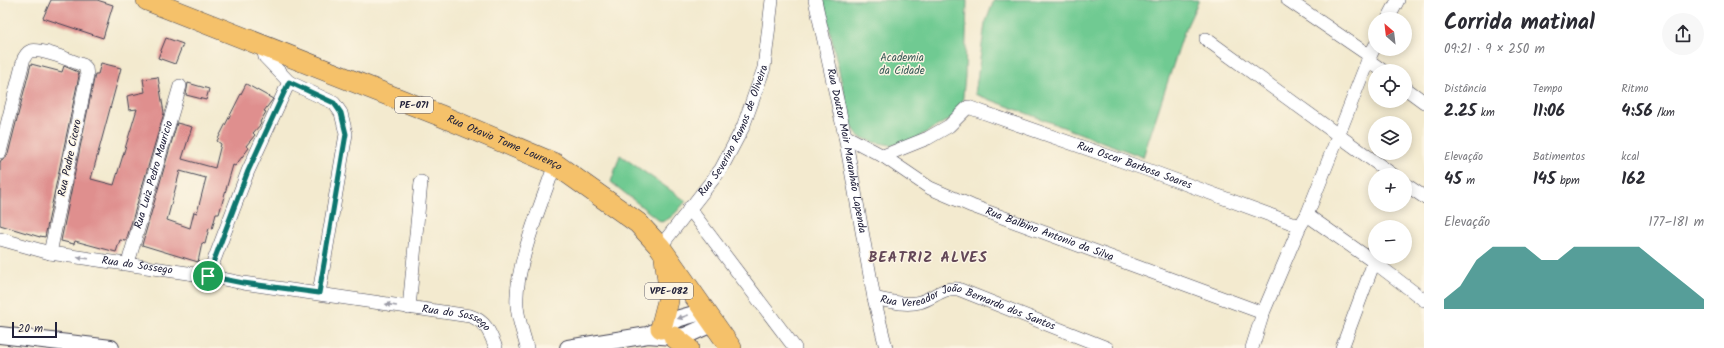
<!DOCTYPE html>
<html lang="pt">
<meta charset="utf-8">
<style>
:root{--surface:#fff;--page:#f7f7f7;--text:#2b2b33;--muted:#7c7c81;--accent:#0f766e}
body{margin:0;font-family:Kalam,sans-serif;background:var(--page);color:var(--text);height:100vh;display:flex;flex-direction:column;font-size:15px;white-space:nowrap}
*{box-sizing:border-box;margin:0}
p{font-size:13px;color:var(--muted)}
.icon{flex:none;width:22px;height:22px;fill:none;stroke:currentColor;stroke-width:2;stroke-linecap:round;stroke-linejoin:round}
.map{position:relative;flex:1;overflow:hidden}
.side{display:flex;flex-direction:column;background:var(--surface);width:300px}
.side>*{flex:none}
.needle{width:26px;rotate:332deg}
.buttons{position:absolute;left:1368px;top:12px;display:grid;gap:8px}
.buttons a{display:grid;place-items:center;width:44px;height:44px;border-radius:50%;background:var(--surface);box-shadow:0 2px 10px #0003;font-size:20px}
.scale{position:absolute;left:12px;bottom:10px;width:45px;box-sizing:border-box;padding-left:4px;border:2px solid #22223b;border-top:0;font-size:11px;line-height:14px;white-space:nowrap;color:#22223b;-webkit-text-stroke:3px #fcf5e5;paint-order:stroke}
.pin{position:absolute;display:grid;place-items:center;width:34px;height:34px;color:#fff;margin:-17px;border:2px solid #fff;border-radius:50%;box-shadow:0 1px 4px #0007}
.round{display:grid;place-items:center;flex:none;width:42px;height:42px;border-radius:21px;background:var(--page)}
.headline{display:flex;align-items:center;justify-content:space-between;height:68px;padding:0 20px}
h1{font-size:22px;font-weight:700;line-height:30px}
.metrics{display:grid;grid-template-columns:repeat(3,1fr);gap:6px;height:68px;padding:4px 20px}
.metrics div{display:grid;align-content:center}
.metrics b{font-size:17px;font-weight:700}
.metrics small{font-size:11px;font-weight:400}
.metrics p{font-size:11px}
.chart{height:112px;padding:8px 20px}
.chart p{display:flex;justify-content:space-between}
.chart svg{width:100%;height:72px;margin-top:4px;fill:var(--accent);opacity:.7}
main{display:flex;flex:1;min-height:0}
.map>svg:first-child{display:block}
</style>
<main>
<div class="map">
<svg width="1424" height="348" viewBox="0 0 1424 348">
<rect width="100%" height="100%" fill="#fcf5e5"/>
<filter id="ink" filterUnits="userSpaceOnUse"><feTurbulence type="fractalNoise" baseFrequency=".025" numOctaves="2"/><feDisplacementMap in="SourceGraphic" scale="8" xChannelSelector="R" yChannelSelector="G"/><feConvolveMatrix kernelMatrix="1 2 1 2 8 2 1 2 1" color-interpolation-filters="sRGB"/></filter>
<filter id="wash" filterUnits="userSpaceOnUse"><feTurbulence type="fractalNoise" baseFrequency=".012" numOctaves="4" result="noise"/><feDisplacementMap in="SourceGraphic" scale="16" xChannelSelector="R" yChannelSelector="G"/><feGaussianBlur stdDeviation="0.9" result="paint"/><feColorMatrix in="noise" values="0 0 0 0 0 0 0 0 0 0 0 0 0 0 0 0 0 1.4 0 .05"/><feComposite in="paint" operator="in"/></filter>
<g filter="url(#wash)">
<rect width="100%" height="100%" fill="#f3eacf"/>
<path fill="#70ca92" stroke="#497666" d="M823,0H967L965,76L962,106L953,117L908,143L891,145L873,142L858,136L851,124Z
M994,0H1199L1184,32L1143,157L975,94L985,24Z
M620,155L686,201C678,210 672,219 661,222L611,182Z"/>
<g id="blocks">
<path fill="#df8f8e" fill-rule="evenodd" d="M51,0H97L113,5L103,38L43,18Z
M166,38L183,44L175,64L158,58Z
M101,63L121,68L91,179L114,185L137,109L129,110L127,96L145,92L143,79L158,77L164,113L126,241L120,240L116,252L75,241L74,244L61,241L95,74H98Z
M31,64L62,72L64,66L78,72L79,76L45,237L40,236V237L0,225V163L1,160L5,158L8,154Z
M188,83L209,89L206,100L186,95Z
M246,84L273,99L264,111L266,112L260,122L261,124L253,133L255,135L246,146L249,148L235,166L233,165L219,214H216L212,229L209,228L205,244L202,243L198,262L142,245L177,123L192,127L182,159L215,168L221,144L217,141ZM180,171L206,178L197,213L194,212L190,228L167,220Z"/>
</g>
</g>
<g filter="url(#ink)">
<use href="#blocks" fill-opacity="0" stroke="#414051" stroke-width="1"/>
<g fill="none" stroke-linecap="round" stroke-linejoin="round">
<g stroke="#414051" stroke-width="14">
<g id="minor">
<path id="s1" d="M815,0L845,136L874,298L886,348"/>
<path d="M1288,0L1370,56"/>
<path d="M1388,19L1398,0"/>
<path d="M1206,39L1393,175"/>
<path d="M262,45L265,57L289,82L334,103L341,113L346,134L319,293"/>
<path d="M1368,60L1383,71"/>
<path d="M1405,88L1424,102"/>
<path id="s2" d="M845,136L883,156L930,188L972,206L1263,313"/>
<path d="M0,152L24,58C26,55 27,52 31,51C41,48 72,61 83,65L86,68L87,76L50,253"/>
<path id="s3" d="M883,156L928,138L949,126L968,107L1145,169L1300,226"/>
<path d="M1405,184L1424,197"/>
<path d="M689,208L795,348"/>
<path d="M1307,215L1374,262L1424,300"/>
<path id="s4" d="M0,239L50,253L208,276L243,283L470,316C486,321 490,333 496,348"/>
<path id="s5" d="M660,247L721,169L743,127L764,68L772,0"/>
<path id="s6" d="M128,263L180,86"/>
<path d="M208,276L248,171L289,82"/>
<path id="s7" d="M874,298C888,301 905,306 920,302C934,298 942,287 958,289L1107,348"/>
<path d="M409,308L421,182"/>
<path d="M527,348C524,335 518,320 517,306C514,267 542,203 555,164"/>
<path d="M1252,348L1263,313L1300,226L1307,215L1368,60L1375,46"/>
<path d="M1342,348L1374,262"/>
</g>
</g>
<g stroke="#414051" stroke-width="18">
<path id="tertiary" d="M0,335L111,348
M568,348L648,335L674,337L685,336L705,327L707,316L698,313L680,318L648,335"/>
</g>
<g stroke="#414051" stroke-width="22">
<g id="primary">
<path id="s8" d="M147,0L439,115L555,164L638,223L660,247L731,348"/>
<path d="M661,328L668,301L669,288L665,258"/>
<path d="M674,337L688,348"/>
</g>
</g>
<use href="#minor" stroke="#fff" stroke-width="13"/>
<use href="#tertiary" stroke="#fff" stroke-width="16"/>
<use href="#primary" stroke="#f5c16b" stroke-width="21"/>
</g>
<defs><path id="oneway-solid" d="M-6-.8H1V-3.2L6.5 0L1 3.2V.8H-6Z"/></defs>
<g fill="#9c9ca7">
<use href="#oneway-solid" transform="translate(83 258) rotate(-173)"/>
<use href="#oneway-solid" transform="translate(391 305) rotate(-171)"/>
<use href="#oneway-solid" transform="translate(683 317) rotate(161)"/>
</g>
</g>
<g fill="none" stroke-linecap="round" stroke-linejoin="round" filter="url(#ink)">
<g stroke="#fff" stroke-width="8">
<path id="route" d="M289,82L334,103L341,113L346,134L319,293L243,283L208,276L248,171Z"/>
</g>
<use href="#route" stroke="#0f766e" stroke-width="5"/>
</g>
<g text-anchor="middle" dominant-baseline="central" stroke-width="3" stroke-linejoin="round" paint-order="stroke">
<g fill="#fcf5e5" stroke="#63616e" stroke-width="1">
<rect x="395" y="97" width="38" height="16" rx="3"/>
<rect x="645" y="283" width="48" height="16" rx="3"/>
</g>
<g font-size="10" font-weight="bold" fill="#22223b">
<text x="414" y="105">PE-071</text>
<text x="669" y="291">VPE-082</text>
</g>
<g font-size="11" fill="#3d5d59" stroke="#fcf5e5">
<text x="902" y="58">Academia<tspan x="902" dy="13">da Cidade</tspan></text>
</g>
<g font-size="11" fill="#22223b" stroke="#fcf5e5">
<text stroke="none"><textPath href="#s5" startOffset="139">Rua Severino Ramos de Oliveira</textPath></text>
<text stroke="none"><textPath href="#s8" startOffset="385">Rua Otavio Tome Lourenço</textPath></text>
<text stroke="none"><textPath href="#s1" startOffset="154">Rua Doutor Mair Maranhão Lapenda</textPath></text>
<text transform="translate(70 158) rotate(-78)">Rua Padre Cicero</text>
<text stroke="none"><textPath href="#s3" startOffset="276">Rua Oscar Barbosa Soares</textPath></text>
<text stroke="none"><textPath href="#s6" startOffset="92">Rua Luiz Pedro Mauricio</textPath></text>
<text stroke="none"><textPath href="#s2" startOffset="228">Rua Balbino Antonio da Silva</textPath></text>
<text stroke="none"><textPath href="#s4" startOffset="140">Rua do Sossego</textPath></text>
<text stroke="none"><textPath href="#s7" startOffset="99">Rua Vereador João Bernardo dos Santos</textPath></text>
<text stroke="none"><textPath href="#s4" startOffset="464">Rua do Sossego</textPath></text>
</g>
<g font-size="15" font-weight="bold" letter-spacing="1" fill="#644858" stroke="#fcf5e5">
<text x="928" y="258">BEATRIZ ALVES</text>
</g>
</g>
</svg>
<div class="buttons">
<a><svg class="needle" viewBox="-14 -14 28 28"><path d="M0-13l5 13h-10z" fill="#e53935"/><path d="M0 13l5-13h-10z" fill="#7c7c81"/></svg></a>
<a><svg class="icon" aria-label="locate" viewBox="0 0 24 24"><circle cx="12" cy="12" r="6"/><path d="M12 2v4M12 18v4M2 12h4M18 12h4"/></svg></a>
<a><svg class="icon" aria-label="layers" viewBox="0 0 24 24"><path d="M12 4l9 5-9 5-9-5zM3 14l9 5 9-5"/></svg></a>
<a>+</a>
<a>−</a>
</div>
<div class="scale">20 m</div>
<div class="pin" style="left:208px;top:276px;background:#1e9e55"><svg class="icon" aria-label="arrive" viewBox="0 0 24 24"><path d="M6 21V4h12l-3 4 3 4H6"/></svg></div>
</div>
<section class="side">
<div class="headline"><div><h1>Corrida matinal</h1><p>09:21 · 9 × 250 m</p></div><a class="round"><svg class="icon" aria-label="share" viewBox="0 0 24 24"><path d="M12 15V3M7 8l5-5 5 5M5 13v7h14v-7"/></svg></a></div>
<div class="metrics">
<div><p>Distância</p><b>2.25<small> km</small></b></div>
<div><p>Tempo</p><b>11:06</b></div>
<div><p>Ritmo</p><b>4:56<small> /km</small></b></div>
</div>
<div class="metrics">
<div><p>Elevação</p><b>45<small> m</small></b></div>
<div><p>Batimentos</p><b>145<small> bpm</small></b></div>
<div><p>kcal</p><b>162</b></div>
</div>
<div class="chart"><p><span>Elevação</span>177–181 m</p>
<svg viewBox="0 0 160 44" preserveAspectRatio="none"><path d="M0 44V38L10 30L20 14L30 6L40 6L50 6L60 14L70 14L80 6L90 6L100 6L110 6L120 6L130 14L140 22L150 30L160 38V44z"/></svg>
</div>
</section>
</main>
